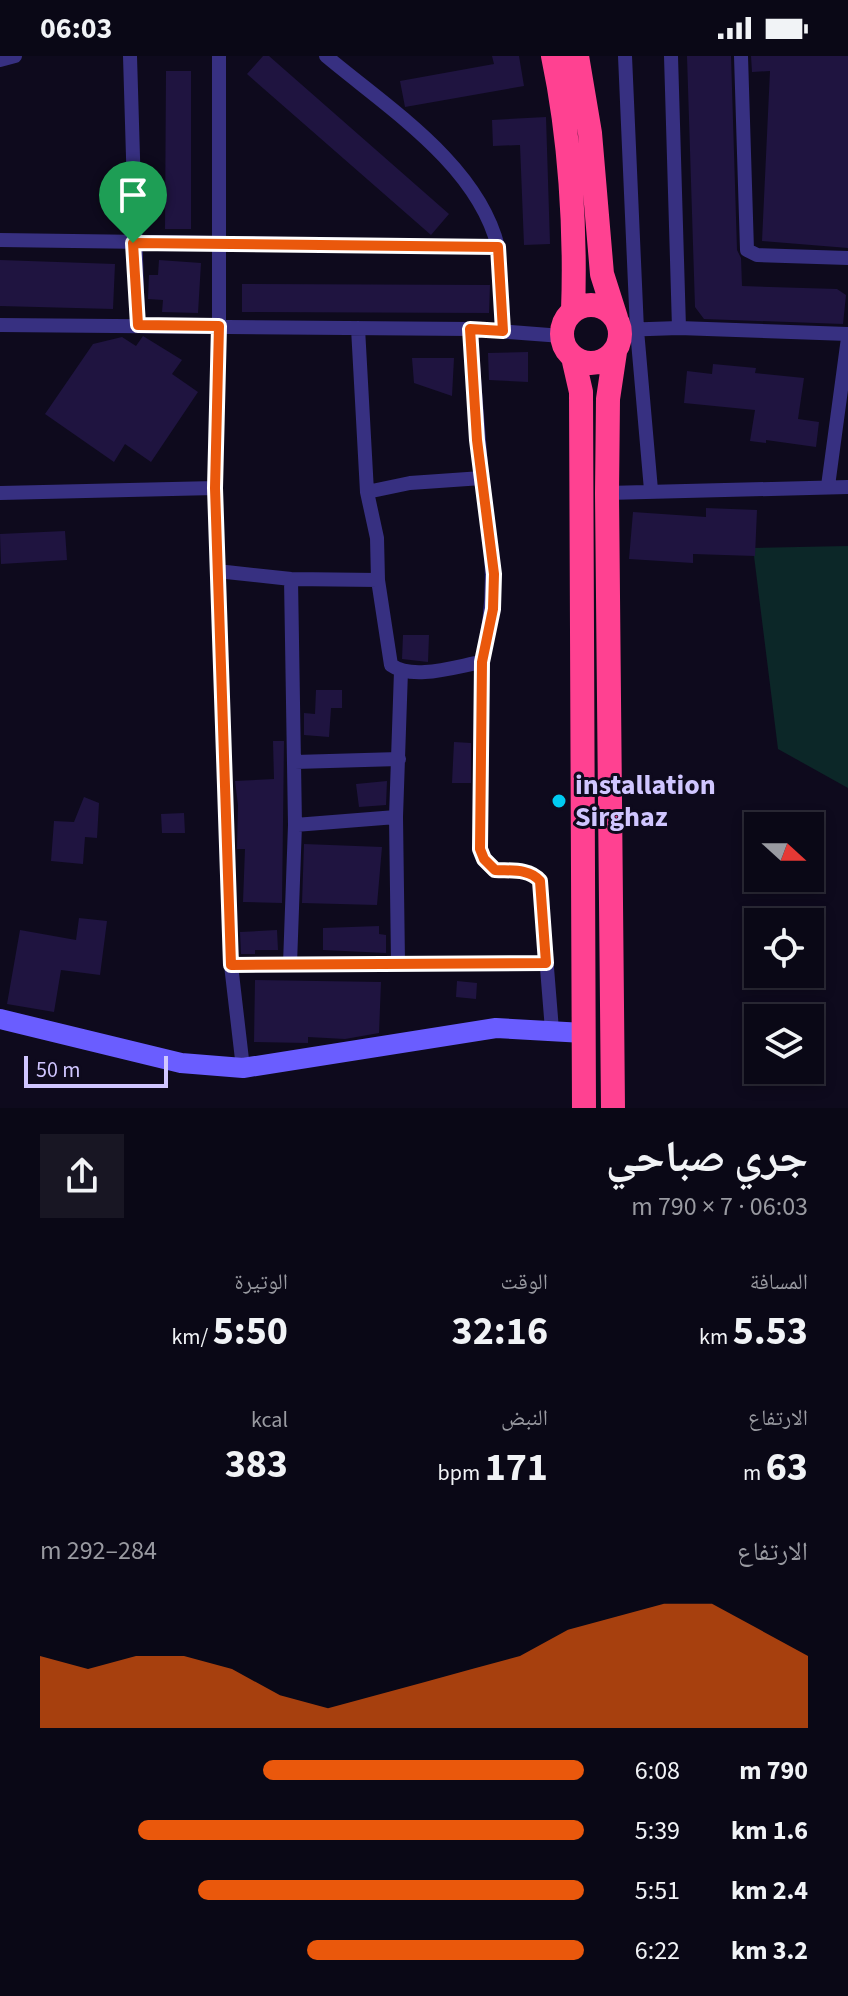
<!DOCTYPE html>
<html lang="ar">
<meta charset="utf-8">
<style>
:root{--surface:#0a0816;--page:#181623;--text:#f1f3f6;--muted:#999aa1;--line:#2a2935;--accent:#ea580c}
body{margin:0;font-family:"Source Sans 3","Noto Naskh Arabic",sans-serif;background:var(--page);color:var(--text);direction:rtl;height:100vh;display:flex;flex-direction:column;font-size:30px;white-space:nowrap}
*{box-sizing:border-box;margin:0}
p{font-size:26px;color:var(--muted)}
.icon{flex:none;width:44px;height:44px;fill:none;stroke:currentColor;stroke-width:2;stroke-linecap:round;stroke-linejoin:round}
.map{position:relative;height:1052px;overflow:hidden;direction:ltr}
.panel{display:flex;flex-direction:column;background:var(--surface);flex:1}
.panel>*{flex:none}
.needle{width:52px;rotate:111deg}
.buttons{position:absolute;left:744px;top:756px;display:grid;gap:16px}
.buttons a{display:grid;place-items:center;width:80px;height:80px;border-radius:0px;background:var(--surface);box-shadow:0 4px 12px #0003,0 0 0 2px var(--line);font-size:40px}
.scale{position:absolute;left:24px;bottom:20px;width:144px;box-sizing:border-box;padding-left:8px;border:4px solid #d0c6ff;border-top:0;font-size:22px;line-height:28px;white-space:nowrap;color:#d0c6ff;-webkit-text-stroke:6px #0e0a1d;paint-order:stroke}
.pin{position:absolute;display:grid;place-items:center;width:68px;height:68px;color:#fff;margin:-82px -34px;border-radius:50% 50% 50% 0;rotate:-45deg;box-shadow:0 0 8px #0007}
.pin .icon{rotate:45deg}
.round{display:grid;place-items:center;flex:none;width:84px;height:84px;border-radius:0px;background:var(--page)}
.overview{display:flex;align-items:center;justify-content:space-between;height:136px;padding:0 40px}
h1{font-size:44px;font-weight:700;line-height:60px}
.stats{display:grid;grid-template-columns:repeat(3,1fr);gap:12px;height:136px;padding:8px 40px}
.stats div{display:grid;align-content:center}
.stats b{font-size:40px;font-weight:700}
.stats small{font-size:22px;font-weight:400}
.stats p{font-size:22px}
.chart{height:224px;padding:16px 40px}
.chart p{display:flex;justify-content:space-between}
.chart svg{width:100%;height:144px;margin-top:8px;fill:var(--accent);opacity:.7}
ul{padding:0 40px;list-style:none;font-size:26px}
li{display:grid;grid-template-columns:128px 96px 1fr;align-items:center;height:60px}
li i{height:20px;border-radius:10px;background:var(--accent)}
.status{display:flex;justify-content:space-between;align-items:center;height:56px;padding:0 40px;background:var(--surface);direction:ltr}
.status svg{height:22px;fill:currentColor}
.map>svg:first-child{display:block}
</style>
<div class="status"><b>06:03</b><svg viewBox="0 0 49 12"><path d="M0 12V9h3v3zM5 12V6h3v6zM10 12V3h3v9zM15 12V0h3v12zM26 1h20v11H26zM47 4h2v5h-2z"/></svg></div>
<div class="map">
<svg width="848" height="1052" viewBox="0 0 848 1052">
<rect width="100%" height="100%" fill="#0e0a1d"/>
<path fill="#0c2728" d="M848,490V732L778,693L753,492Z"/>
<path fill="#1f1440" d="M263,0H269L449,158L431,179L247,18Z
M492,0H519L524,30L405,51L400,25L494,8Z
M687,0H731L737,194L741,202L742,230L837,233L846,239L843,268L704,263L695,251Z
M751,0H848V192L762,185L770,15L752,16Z
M166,15H191V173H165Z
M546,61L550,188L524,189L520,89L493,90L492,64Z
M0,204L115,208L113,253L0,250Z
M159,204L201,207L198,257L162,256L163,244L148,243L149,219H158Z
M242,228L490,229L489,257L242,256Z
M143,280L182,304L172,318L198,336L151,406L125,388L114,406L45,358L93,288L122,281L136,290Z
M528,296V326L489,324L488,297Z
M412,302H454L452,340L414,327Z
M713,308L756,312L755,317L804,322L798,363L819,366L816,391L766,384V387L750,385L755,354L684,347L687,315L712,318Z
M706,452L757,454L755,500L693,498V507L629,503L633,456L706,461Z
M65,475L67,504L1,508L0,478Z
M403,579H429L428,606L402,603Z
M316,634H342V652H331L329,681L304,679V657L315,658Z
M273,685H284L282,847L243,846L245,793H237L238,749L235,725L274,723Z
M454,686L471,687V727H452Z
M387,725L386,749L359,751L356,728Z
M84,741L99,747L97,782L85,781L83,808L51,805L54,765L74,766Z
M184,757L185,777H162L161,758Z
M304,788L382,791L377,849L302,847Z
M79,862L107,865L100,919L61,914L54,956L7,948L20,874L76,884Z
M379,870V878L386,879V897L323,894V872Z
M277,874L278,894H255V898H241L240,876Z
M255,924L381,926L379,977L345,983L308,981V987L254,986Z
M457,925L477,927L476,943L456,941Z"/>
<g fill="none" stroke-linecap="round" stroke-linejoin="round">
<path stroke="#373081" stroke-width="14" d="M130,0L138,269
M219,0V270L215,432L231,909L243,1012
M326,0C388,52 478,109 498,191
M625,0L637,274L651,434
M671,0L679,272
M741,0L747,194L757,199L848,202
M0,4L15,0
M0,184L498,191L503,275
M0,269L470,273L562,280
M358,272L367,436
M620,274L679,272L848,278
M828,430L848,282
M0,437L215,432
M607,437L848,431
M217,515L291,523L378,524L391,609C413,625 457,610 482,606L480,793L484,803L495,814C510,815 529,812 540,825L552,974
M291,523L295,769L396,761L398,906
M378,524L377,482L367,436L410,427L482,422L470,273
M482,606C498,538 492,490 482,422
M295,706L399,703
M396,761L401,615
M290,908L295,769
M231,909L546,907"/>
<path stroke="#6a5dff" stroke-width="20" d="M0,963L181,1007L243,1012L496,972L584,977"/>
<path stroke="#ff4191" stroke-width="24" d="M553,0C570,80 576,174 573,255
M577,0L590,77L602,218L616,262
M562 278a29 29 0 1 1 58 0a29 29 0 1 1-58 0Z
M573,301L581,336L584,1052
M613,1052L607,437L608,343L615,296"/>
</g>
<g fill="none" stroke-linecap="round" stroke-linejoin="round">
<g stroke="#fff" stroke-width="16">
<path id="route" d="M133,187L498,191L503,275L470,273L477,384L494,518L493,553L482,606L480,793L484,803L495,814C510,815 529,812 540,825L546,907L231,909L215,432L219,270L138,269Z"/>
</g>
<use href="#route" stroke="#ea580c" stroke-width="10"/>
</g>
<circle fill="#00cbf1" stroke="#0e0a1d" stroke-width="3" cx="559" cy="745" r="8"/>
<g text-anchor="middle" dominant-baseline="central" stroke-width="6" stroke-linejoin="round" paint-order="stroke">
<g font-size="28" font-weight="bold" fill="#d0c6ff" stroke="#0e0a1d" text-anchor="start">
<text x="575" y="729">installation<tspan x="575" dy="32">Sirghaz</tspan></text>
</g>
</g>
</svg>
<div class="buttons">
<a><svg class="needle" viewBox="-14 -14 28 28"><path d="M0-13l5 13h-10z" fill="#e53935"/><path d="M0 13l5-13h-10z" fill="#999aa1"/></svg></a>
<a><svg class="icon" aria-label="locate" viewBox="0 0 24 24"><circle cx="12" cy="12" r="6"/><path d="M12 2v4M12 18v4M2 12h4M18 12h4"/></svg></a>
<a><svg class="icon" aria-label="layers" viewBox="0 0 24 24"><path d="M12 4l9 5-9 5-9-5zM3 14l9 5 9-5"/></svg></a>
</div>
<div class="scale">50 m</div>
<div class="pin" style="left:133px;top:187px;background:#1e9e55"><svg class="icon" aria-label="arrive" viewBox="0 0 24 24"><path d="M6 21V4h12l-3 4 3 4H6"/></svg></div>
</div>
<section class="panel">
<div class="overview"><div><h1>جري صباحي</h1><p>06:03 · 7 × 790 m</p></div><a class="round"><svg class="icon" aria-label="share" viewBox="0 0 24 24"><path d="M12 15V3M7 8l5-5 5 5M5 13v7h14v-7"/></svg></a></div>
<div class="stats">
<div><p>المسافة</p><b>5.53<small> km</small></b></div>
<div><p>الوقت</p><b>32:16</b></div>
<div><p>الوتيرة</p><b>5:50<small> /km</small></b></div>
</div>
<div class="stats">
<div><p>الارتفاع</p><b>63<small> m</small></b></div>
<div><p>النبض</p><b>171<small> bpm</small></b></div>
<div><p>kcal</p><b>383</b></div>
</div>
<div class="chart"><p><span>الارتفاع</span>284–292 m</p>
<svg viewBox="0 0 160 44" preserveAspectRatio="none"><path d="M0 44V22L10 26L20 22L30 22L40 26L50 34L60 38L70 34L80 30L90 26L100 22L110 14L120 10L130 6L140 6L150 14L160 22V44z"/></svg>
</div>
<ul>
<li><b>790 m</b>6:08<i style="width:59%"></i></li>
<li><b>1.6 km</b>5:39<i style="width:82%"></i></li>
<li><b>2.4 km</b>5:51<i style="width:71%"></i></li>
<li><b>3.2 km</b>6:22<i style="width:51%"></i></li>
</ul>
</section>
